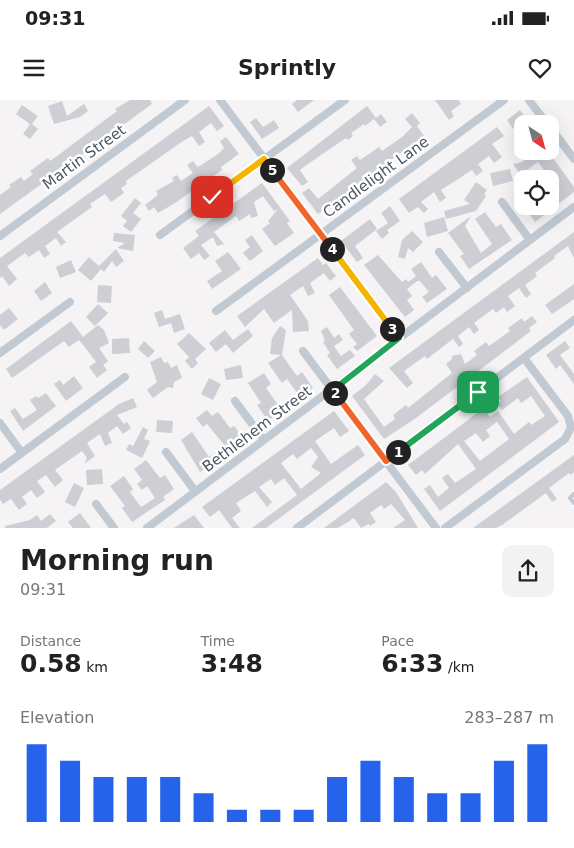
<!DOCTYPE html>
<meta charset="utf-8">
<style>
:root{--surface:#fff;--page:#f2f2f2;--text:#222;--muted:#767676;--accent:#2563eb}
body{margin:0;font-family:"DejaVu Sans",sans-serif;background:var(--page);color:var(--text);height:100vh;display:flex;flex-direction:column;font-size:19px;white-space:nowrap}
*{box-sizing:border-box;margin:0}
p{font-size:16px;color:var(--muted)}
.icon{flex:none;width:28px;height:28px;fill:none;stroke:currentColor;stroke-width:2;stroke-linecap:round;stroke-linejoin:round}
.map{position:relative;height:428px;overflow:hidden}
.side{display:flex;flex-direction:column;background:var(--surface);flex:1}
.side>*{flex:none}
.needle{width:32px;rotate:144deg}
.tools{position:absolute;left:514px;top:15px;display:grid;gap:10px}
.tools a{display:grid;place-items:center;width:45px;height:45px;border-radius:10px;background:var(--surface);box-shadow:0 5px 20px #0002;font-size:25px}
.pin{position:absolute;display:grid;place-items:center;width:42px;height:42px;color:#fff;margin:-21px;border-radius:10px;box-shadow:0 2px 8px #0006}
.km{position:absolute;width:25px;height:25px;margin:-12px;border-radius:50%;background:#222;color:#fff;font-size:14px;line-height:25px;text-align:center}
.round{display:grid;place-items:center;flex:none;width:52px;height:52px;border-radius:10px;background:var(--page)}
.head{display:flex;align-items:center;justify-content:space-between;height:85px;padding:0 20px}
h1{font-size:28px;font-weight:700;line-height:38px}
.metrics{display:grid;grid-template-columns:repeat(3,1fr);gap:8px;height:85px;padding:5px 20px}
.metrics div{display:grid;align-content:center}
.metrics b{font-size:25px;font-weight:700}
.metrics small{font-size:14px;font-weight:400}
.metrics p{font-size:14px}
.chart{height:140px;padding:10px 20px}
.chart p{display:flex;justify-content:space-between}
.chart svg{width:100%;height:90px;margin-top:5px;stroke:var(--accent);stroke-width:6}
.status{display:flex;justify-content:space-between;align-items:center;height:35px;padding:0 25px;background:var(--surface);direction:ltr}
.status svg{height:14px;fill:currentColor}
header{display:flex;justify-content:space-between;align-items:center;height:65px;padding:0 20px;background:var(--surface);font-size:22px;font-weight:700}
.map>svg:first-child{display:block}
</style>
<div class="status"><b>09:31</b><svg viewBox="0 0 49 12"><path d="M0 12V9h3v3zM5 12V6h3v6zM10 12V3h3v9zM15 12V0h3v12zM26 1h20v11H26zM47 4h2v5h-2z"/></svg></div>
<header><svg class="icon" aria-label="menu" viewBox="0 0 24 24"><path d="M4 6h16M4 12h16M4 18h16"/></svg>Sprintly<svg class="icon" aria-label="heart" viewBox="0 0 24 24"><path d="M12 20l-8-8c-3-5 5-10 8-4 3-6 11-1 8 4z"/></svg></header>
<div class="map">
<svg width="574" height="428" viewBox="0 0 574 428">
<rect width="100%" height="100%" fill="#f5f3f3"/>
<path fill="#cdcfd5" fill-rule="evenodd" d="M130,0H150L152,4L0,114V95L11,87L9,85L21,77L24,81L33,74L30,71L48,58L50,61L57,56L117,11L115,9Z
M297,0H314L298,12L292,4Z
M435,0H459L461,4L451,11L454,16L449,20Z
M62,1L67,16L84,4L88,11L80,17L54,24L48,6Z
M22,5L38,16L32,24L38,29L30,39L23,34L30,24L16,14Z
M209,6L224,26L217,31L211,23L199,32L205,42L199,46L192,36L183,41L126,81L127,84L121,88L124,93L111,102L105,94L90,104L92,107L57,132L66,142L61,146L56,138L45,146L50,154L44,158L39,150L29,157L25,153L7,166L17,179L9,186L2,176L0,178V158Z
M367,6L376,18L381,14L387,22L380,27L374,19L365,26L364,24L351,33L353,36L348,40L346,38L305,66L300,70L308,82L302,86L287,68Z
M520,10L530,24L520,23L513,29L507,20Z
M412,13L420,23L417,26L424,36L318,114L302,93L309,88L318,99L357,68L351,60L357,56L360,60L379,47L382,51L402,37L412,27L405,19Z
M256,18L263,27L274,20L279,28L262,39L250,22Z
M497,27L504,36L492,44L502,57L494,63L489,56L478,64L483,71L476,76L472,70L441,90L446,98L440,102L434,92L421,102L428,109L424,113L418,107L409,113L399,99Z
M226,37L239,54L221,67L222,70L175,103L158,113L154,107L149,111L145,105L158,95L156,91L174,81L172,78L177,75L181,81L193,73L187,65L193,61L198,67L218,54L224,48L220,41Z
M526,51H548L574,87V92L535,122L524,106H550V101L553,99L552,97L560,91L550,79H541L547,74L538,62L527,70L532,77L523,79L513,64L522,62L530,56Z
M510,69L513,81L493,86L490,73Z
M476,82L487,90L484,94L486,96L476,111L446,119L444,111L470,104L464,100Z
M262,83L290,121L287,123L294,133L275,146L262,129L270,123L268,121L278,109L274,111L263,96L254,102L258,116L251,118L250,114L239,121L236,116L214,132L224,144L217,146L213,137L201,145L210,156L204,160L199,153L191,159L183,148L199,136L195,131Z
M135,98L141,103L133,113L141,119L131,132L123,126L127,121L121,116Z
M390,106L400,121L387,130L389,133L382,139L376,131L388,123L381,113Z
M485,112L496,127L501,124L512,140L469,169L460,156L464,154L448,133L471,116L465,126L481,153L492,144L475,119Z
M444,117L448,131L427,137L424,123Z
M370,119L377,129L355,146L363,158L357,162L341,141Z
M412,131L423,142L413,152L408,148L405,159L398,157L402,140Z
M574,132V158L568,146L554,156L555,158L535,173L537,176L525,185L531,194L526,198L519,188L508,196L515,206L507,212L504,207L496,213L493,209L474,223L479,230L474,234L469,227L458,236L463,244L459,247L453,239L427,259L425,256L404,271L413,283L407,288L389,268Z
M114,133L135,135L133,151L117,148L125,143L113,141Z
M252,135L263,151L250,161L243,153L250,147L245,140Z
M116,149L124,161L116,167L112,161L104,172L101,169L91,181L78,170L89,157L99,166Z
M228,152L241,169L212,189L207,181L222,171L215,161Z
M378,155L402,182L406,179L408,182L416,176L411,169L421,162L432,178L436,175L447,189L427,203L422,197L429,192L420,181H417L407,189L412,196L407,200L414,210L405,217L364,165Z
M318,158L323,165L326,163L336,176L330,181L324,173L310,183L315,193L308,196L303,186L290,195L308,221L309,231L293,232L292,210L274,223L264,209L245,227L237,216Z
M71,160L76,172L60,178L56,167Z
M45,182L52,193L41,201L34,191Z
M574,184V199L552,214L545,205Z
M98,185L112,186L111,203L97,202Z
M340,187L377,236L357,251L353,247L357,244L349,234L354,230L329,195Z
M98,204L108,213L95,226L86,217Z
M9,208L18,219L4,230L0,225V215Z
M162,210L165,219L180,214L185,229L174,233L171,223L159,227L154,213Z
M532,216L537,222L529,228L531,231L416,318L384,339L352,296L366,285L375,274L384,281L364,299L384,327L395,319L393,315L406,305L408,308L452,273L446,264L452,259V256L461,254L465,264L477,255L474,251L486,242L489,246L510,231L508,228L522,218L524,222Z
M71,221L83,237L98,225L104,230L109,243L99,248L108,261L103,265L107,270L97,278L89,267L96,262L84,246L79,240L69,247L64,241L12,278L6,269Z
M280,226L286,230L282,255L297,276L302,272L313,288L300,297L287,279L282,283L268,263L281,255L270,254L272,238Z
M327,227L334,238L339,234L343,240L334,246L341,256L350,250L355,256L337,269L327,255L330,253L323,242L325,241L321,231Z
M248,229L253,236L233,253L226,244L216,252L209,243L225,230L233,240Z
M189,233L206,249L195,259L198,263L192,269L185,261L189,257L177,244Z
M129,238L130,253L112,254V239Z
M144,241L155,251L148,258L138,249Z
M565,241L570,248L560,255L574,274V284L560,265L556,269L546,255Z
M161,257L164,263L168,262L171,268L177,265L182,278L174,282L173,288L168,287L153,298L147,290L157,282L150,262Z
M241,265L243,278L226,280L224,269Z
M264,273L271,284L266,288L279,306L281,304L285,309L268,321L257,305L261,303L248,283Z
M74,276L83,288L66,301L54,284L60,280L63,285Z
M527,277L559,322L440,411L424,389L430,385L438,397L449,388L442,378L448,374L455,383L476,369L458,344L425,374L422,370L416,375L408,365L484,308L490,317L498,311L514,334L529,322L531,325L545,316L531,296L521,303L518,298L502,310L497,304L501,301L498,297ZM497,322L509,339L480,361L464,341L476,333L483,342L490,336L486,330Z
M209,278L221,284L213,300L201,294Z
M46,293L56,306L23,331L10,311L15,308L23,319L37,310L30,300L36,296L38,298Z
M133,298L137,307L117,315L124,324L127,322L131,328L123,334L117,326L108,333L112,343L105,346L100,334L87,343L95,356L84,364L87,358L82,351L55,370L63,380L55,387L46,375L37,381L45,392L37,398L31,390L22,397L27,404L19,410L11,399L3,404L0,400V390L119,304Z
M207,310L212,316L218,312L230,328L234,326L245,340L200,372L181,340L192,332L209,357L225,346L207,324L203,327L196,318Z
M334,311L349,331L340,337L334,328L315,341L331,364L358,345L365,355L266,428H252L297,395L284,378L275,385L271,379L259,387L272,402L267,407L255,391L236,403L241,411L232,418L240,428H232L219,410L210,417L202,407ZM311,348L318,357L311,367L321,373L301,389L281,363L293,354L297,359Z
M157,320L173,321L172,333L156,332Z
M143,327L148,330L144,339L150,341L142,358L126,350L129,344L133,346Z
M574,355V372L571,375L569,373L549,388L557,399L552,402L546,393L502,425L496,428H473Z
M146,360L160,378L165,375L174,389L163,397L165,400L132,422L122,408L125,406L110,386L124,376L133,389L130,392L141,407L152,400L155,398L147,386L142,390L137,384L142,380L134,369Z
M102,369L103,384L87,385L86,370Z
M386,382L396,392L418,428H393L405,420L391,404L384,409L381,405L370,413L376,422L370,426L369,424L361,428L354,418L338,428H324Z
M74,383L84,388L75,407L65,402Z
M80,413L91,428H73L68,422Z
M50,414L56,421L47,428H5V426L30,420L37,415L41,421Z
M194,415L204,428H174L183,422Z"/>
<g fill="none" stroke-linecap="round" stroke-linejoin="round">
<path stroke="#c1cad2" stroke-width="4" d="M574,394L570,398L574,403"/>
<path stroke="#c1cad2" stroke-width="8" d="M220,0L399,238
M529,0L547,24
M550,27L574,59
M502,102L530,140
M160,135L345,0
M0,136L185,0
M439,152L467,188
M216,211L504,0
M303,251L436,428
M0,253L70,202
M235,301L264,340
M0,323L22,353
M166,352L195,391
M0,369L125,277
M96,404L114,428
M147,428L574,107
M297,428L574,220
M445,428L565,339L571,328L568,316L524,258"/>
</g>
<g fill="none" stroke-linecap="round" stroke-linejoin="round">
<g stroke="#fff" stroke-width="10">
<path id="split-1" d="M398,352L478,292"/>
</g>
<g stroke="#fff" stroke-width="10">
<path id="split-2" d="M335,293L386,361L398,352"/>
</g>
<g stroke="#fff" stroke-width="10">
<path id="split-3" d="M335,293L333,290L399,238L392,229"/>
</g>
<g stroke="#fff" stroke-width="10">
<path id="split-4" d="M332,149L392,229"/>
</g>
<g stroke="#fff" stroke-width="10">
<path id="split-5" d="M272,70L332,149"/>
</g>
<g stroke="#fff" stroke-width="10">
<path id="split-6" d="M212,97L264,59L272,70"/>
</g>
<use href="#split-1" stroke="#22a559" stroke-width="6"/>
<use href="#split-2" stroke="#f0652b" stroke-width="6"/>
<use href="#split-3" stroke="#22a559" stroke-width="6"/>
<use href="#split-4" stroke="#f5b400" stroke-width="6"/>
<use href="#split-5" stroke="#f0652b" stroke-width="6"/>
<use href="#split-6" stroke="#f5b400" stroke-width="6"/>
</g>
<g text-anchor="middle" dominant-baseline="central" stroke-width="5" stroke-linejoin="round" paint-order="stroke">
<g font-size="15" fill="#4a5661" stroke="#fff">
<text transform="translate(84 57) rotate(-36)">Martin Street</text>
<text transform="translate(376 77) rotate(-36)">Candlelight Lane</text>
<text transform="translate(257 329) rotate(-37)">Bethlehem Street</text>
</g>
</g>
</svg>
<div class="tools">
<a><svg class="needle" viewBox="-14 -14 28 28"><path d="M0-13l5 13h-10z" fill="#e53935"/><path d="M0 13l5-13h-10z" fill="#767676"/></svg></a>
<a><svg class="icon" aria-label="locate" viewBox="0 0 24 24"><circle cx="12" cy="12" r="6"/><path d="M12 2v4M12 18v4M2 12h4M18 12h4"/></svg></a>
</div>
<div class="pin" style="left:478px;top:292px;background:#1e9e55"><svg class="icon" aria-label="arrive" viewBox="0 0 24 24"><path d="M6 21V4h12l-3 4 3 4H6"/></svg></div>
<div class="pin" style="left:212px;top:97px;background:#d93025"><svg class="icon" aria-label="check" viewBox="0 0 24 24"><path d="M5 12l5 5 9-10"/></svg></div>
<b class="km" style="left:398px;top:352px">1</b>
<b class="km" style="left:335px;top:293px">2</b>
<b class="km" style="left:392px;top:229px">3</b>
<b class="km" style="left:332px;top:149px">4</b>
<b class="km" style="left:272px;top:70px">5</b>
</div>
<section class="side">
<div class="head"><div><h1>Morning run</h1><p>09:31</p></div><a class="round"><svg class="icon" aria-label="share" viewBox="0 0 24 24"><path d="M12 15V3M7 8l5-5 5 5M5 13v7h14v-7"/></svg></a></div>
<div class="metrics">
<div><p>Distance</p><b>0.58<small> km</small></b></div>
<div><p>Time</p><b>3:48</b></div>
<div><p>Pace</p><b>6:33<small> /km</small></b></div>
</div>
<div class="chart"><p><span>Elevation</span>283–287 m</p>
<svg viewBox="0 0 160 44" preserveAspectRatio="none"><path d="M5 44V6M15 44V14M25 44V22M35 44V22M45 44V22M55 44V30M65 44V38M75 44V38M85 44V38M95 44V22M105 44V14M115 44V22M125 44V30M135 44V30M145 44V14M155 44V6"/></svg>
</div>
</section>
